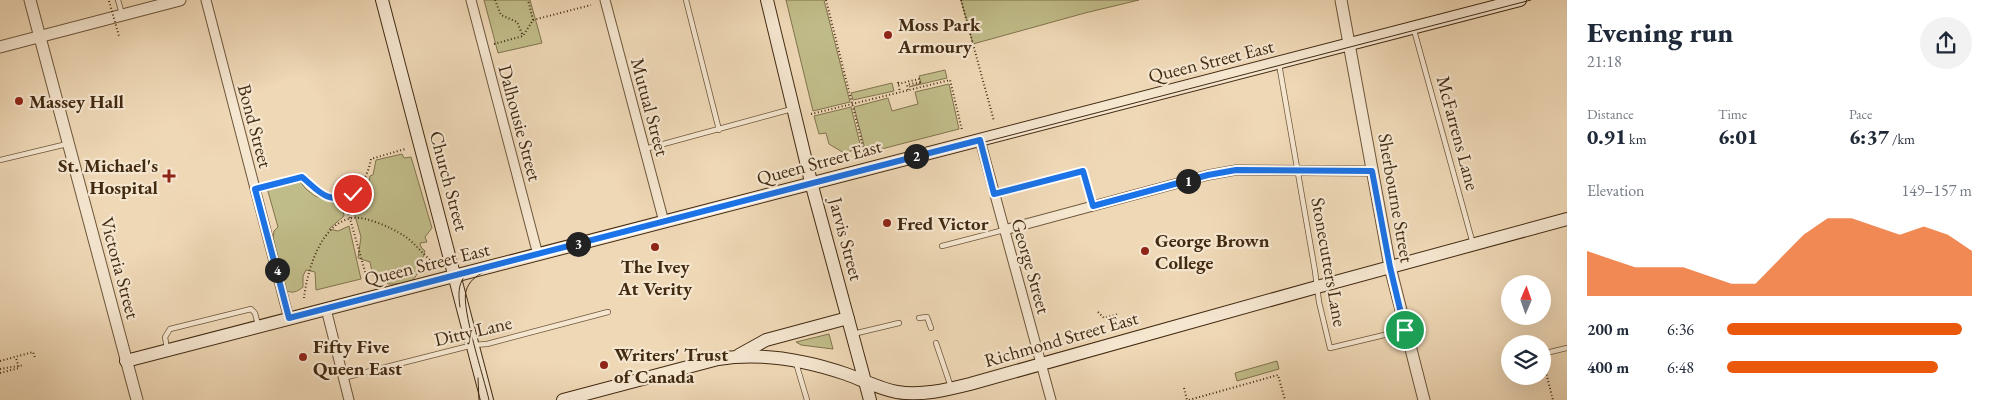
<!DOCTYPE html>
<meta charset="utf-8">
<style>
:root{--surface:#fff;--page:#f2f2f3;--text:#1f2937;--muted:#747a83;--accent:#ea580c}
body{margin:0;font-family:"EB Garamond",serif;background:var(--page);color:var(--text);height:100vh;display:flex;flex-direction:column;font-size:19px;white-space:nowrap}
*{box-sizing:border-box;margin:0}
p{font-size:16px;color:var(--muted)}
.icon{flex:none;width:28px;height:28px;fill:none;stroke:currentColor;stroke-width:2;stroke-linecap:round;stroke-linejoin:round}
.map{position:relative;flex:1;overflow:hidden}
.side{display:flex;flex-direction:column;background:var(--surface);width:425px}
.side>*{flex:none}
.needle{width:32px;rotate:2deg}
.buttons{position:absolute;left:1501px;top:275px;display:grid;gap:10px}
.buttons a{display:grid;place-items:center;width:50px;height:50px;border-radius:50%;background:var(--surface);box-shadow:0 5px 20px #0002;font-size:25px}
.pin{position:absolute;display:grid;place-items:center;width:42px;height:42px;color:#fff;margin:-21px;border:2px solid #fff;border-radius:50%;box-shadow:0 1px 5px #0007}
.km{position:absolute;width:25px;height:25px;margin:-12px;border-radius:50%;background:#222;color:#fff;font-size:14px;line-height:25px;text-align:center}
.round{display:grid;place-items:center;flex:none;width:52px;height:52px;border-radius:26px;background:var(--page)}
.overview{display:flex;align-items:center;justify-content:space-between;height:85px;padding:0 20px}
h1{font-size:28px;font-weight:800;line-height:38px}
.figures{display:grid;grid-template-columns:repeat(3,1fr);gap:8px;height:85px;padding:5px 20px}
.figures div{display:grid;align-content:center}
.figures b{font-size:21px;font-weight:800}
.figures small{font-size:14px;font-weight:400}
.figures p{font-size:14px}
.chart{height:140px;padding:10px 20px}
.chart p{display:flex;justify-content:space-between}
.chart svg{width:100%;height:90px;margin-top:5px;fill:var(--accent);opacity:.7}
ul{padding:0 20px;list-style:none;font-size:16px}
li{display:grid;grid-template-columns:80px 60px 1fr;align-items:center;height:38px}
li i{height:12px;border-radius:6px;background:var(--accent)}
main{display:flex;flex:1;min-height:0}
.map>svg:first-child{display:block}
</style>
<main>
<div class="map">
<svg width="1567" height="400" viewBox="0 0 1567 400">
<rect width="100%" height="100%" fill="#efd8b6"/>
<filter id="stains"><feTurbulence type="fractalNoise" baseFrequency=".004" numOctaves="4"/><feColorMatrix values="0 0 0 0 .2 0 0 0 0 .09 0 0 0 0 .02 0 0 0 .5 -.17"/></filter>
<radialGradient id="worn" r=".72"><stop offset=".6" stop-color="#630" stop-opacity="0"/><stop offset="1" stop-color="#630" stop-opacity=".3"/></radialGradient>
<path fill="#c0bc89" stroke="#81734d" d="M484,0H530L542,43L498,53Z
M786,0H824L850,102L813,111Z
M961,0H1139L1085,13L973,44Z
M945,70L947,78L909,87L921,83L919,76Z
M892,83L894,91L853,100L851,93Z
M949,84L959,129L866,153L854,107L888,98L892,111L918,104L915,92Z
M851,107L861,148L844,153L829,144L826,133L819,134L814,116Z
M402,154L404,158L411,157L432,228L425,237L427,242L420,243L421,247L425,251C416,277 419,285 388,284L381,277L383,274L373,276L370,262L358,258L361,237L351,201L368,185L370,176L373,175L376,160Z
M299,180L306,189L315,196L342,204L344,216L329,229L338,231L349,226L361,279L316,290L315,272L306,270L303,276V287C297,292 292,294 285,290L273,239L274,231L278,227L267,188Z
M829,334L833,349L801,345L796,342Z
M1277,361L1279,369L1237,381L1235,373Z"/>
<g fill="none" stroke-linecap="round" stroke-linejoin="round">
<g stroke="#6d563a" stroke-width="6">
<path id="service" d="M118,0L122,14
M686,0L719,130
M1414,30L1473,244
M1279,64L1315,271L1319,302L1330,348L1405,330
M645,149L792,109
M0,160L67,144
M994,194L1083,171L1093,206
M942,246L1004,230
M919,318L927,317L931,328
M853,334L899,323
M1408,336L1423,332
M936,343L951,387
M167,349L165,337L170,329L251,309L255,313L258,325
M1542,354L1567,348
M796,363L807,400
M343,378L473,345L487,344L608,312"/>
</g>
<g stroke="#6d563a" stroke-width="11">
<path id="minor" d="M206,0L289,319
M471,0L538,255
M605,0L664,222
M980,140L1051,400
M1004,230L1208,175L1236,170L1372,171
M326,309L349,400"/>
</g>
<g stroke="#6d563a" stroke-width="13">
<path id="tertiary" d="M30,0L137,400
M1341,0L1390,267L1424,400
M0,47L180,0"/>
</g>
<g stroke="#422a11" stroke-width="14">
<path id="secondary" d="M382,0L487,400
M767,0L812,186L870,400
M739,355L766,340L848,318
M126,361L1520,0
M563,400L718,359C761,352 805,360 846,374C863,380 880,389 897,392C921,396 946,390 970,384L1317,287L1567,219"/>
</g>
<path stroke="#422a11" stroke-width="2" stroke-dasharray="1 2.5" stroke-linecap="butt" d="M495,0L501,15L517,22L523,36
M826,0L865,155
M961,0L994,121
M533,20L591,5
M494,44L523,36L533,20L528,0
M898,82L900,92
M898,84L919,79L920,82L907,85L908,90
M811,114L950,80L962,130
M265,186L303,177C309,182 313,190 320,194C347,211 367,183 371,159L405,149
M341,187L368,282
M304,298C307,271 321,222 353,218C366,216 392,228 403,235C414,242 424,255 434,264
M1098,312L1104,318L1119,314
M0,361L33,352L35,358
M1543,361L1553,400
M0,369L24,365
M0,373L19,368L16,358
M1184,388L1187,400
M1189,400L1278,375L1285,400"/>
<use href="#service" stroke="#f5e6d0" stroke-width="4.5"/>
<use href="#minor" stroke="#f5e6d0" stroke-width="9"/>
<use href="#tertiary" stroke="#f5e6d0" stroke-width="11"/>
<use href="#secondary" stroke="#f5e6d0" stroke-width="12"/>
<path stroke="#422a11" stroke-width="1" d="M460,307C456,281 463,271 488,264
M478,378L479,400
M489,400C484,378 461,308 466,291C469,281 476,276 484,272L1531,0"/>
<path stroke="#422a11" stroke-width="2" stroke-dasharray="1 2.5" stroke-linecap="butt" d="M109,1L119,36"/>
</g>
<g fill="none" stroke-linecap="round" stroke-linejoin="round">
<g stroke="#fff" stroke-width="10">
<path id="route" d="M353,194C326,204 321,193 302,177L255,189L289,318L980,140L994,194L1083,171L1093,206L1208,175L1236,170L1372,171L1390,267L1405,330"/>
</g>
<use href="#route" stroke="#1a73e8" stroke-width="6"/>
</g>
<g fill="#8f2418" stroke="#f5e6d0" stroke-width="2">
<circle cx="888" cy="35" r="5"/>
<circle cx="19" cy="101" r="5"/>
<path d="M166.5 168.5h5v5h5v5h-5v5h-5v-5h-5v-5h5z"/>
<circle cx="887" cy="223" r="5"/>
<circle cx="655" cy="247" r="5"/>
<circle cx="1145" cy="251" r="5"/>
<circle cx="303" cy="357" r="5"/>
<circle cx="604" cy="365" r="5"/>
</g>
<g text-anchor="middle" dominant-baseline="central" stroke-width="4.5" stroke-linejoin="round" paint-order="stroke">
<g font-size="19" font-weight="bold" fill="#422a11" stroke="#f5e6d0" text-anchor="start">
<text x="898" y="24">Moss Park<tspan x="898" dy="22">Armoury</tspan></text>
<text x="29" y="101">Massey Hall</text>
<text x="158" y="165" text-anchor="end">St. Michael's<tspan x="158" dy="22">Hospital</tspan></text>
<text x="897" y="223">Fred Victor</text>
<text x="1155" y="240">George Brown<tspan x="1155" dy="22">College</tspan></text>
<text x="655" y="266" text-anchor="middle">The Ivey<tspan x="655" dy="22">At Verity</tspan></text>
<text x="313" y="346">Fifty Five<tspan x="313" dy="22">Queen East</tspan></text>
<text x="614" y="354">Writers' Trust<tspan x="614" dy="22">of Canada</tspan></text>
</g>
<g font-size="19" fill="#422a11" stroke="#f5e6d0">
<text transform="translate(1211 61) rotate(-14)">Queen Street East</text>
<text transform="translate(650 107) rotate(75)">Mutual Street</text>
<text transform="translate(520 123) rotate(75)">Dalhousie Street</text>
<text transform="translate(255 126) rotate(75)">Bond Street</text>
<text transform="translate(1458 133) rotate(75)">McFarrens Lane</text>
<text transform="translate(819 162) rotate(-15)">Queen Street East</text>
<text transform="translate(449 181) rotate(75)">Church Street</text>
<text transform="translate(1396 198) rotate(80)">Sherbourne Street</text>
<text transform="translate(846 239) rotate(75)">Jarvis Street</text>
<text transform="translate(1329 262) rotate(80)">Stonecutters Lane</text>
<text transform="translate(427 264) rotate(-14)">Queen Street East</text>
<text transform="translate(1031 266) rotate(74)">George Street</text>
<text transform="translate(120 268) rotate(75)">Victoria Street</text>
<text transform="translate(473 331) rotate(-13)">Ditty Lane</text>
<text transform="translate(1061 339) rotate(-16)">Richmond Street East</text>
</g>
</g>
<rect width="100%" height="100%" filter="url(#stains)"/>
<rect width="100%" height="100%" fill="url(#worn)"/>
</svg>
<div class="buttons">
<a><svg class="needle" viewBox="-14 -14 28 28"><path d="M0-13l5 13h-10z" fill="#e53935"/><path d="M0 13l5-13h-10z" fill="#747a83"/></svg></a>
<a><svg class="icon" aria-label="layers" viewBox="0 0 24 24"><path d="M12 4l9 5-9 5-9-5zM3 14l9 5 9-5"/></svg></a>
</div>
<div class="pin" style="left:1405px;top:330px;background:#1e9e55"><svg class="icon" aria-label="arrive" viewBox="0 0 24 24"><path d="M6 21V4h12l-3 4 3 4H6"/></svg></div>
<div class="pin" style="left:353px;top:194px;background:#d93025"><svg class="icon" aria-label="check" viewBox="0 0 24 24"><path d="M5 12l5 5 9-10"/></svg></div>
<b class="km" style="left:1188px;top:181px">1</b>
<b class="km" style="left:916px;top:156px">2</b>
<b class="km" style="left:578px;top:244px">3</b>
<b class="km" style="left:277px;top:270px">4</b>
</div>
<section class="side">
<div class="overview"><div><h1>Evening run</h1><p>21:18</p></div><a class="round"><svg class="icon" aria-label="share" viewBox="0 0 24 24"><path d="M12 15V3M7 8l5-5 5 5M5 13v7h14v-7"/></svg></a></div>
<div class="figures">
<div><p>Distance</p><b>0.91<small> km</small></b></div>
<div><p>Time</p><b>6:01</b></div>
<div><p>Pace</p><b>6:37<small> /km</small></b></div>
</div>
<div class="chart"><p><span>Elevation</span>149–157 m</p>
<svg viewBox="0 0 160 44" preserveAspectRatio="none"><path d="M0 44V22L10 26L20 30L30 30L40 30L50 34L60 38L70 38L80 26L90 14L100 6L110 6L120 10L130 14L140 10L150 14L160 22V44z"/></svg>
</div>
<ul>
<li><b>200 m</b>6:36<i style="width:96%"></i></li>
<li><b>400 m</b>6:48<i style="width:86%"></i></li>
</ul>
</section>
</main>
